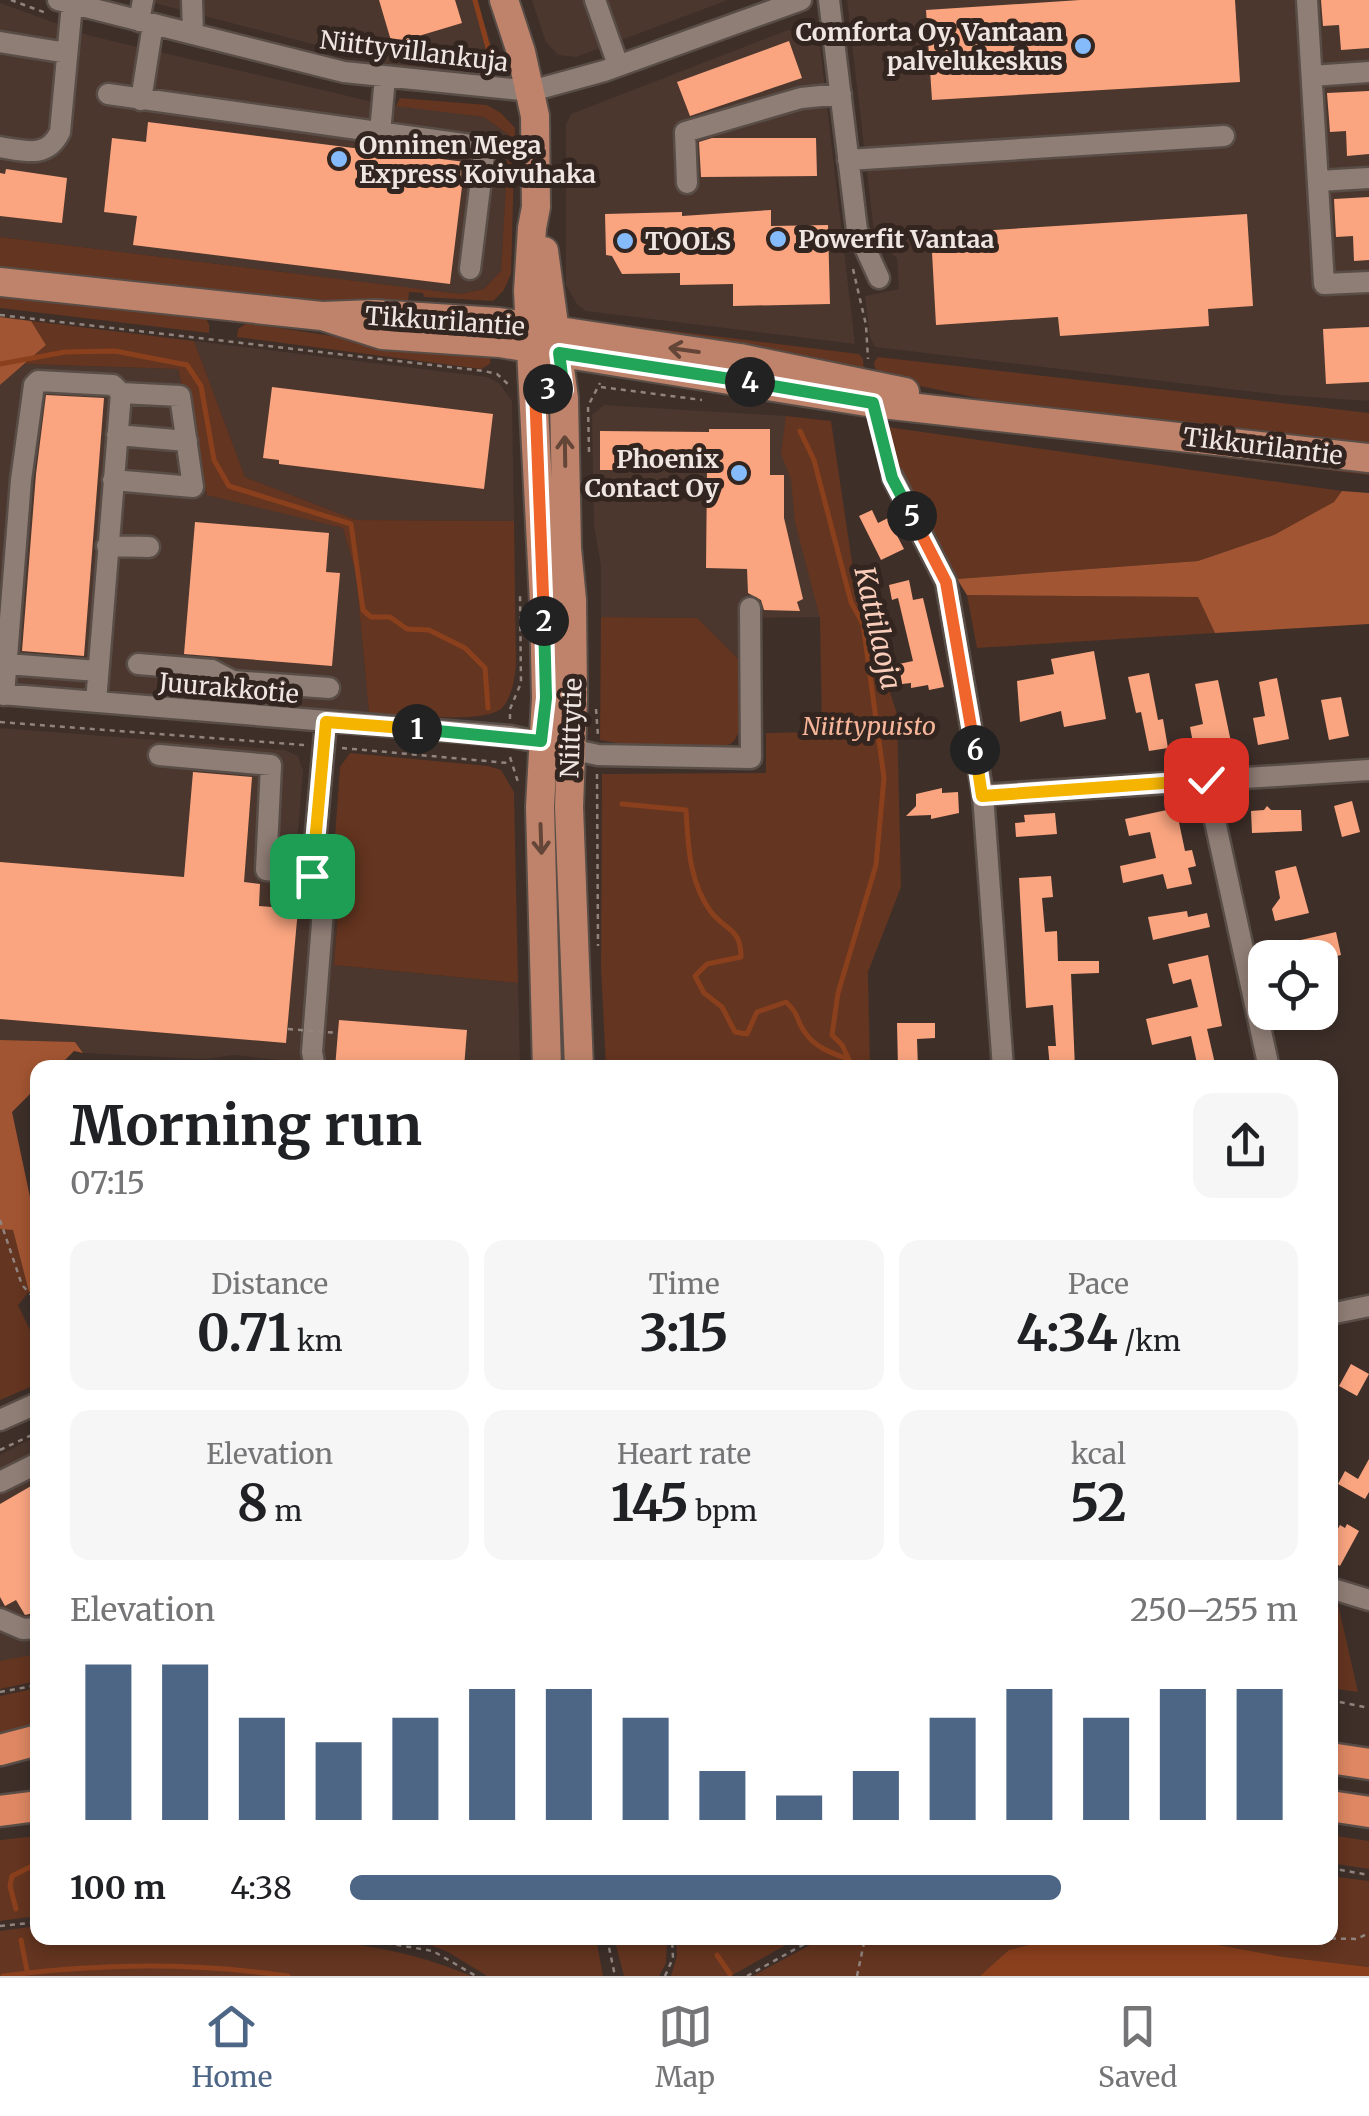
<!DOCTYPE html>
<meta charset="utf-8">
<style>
:root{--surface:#fff;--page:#f6f6f6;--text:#202124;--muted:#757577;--line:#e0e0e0;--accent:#4e6685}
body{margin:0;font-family:Merriweather,serif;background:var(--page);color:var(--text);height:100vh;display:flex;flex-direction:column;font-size:38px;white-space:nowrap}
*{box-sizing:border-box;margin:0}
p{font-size:32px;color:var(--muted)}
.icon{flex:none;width:55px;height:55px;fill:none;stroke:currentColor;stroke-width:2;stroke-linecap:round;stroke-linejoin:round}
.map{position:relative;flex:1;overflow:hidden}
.side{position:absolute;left:30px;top:1060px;width:1308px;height:885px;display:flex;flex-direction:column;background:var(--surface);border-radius:20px;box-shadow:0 5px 15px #0003}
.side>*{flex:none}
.fabs{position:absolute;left:1248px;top:940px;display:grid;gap:20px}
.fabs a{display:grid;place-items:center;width:90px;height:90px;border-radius:20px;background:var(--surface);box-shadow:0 5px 15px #0003;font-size:50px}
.pin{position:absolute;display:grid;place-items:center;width:85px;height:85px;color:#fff;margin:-42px;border-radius:20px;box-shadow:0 5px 15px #0006}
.km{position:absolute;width:50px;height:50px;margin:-25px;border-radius:50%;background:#222;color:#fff;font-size:28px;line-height:50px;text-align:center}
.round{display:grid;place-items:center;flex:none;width:105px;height:105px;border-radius:20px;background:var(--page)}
.overview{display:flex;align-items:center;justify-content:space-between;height:170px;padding:0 40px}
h1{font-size:55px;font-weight:700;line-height:75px}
.metrics{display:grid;grid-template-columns:repeat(3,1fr);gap:15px;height:170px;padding:10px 40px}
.metrics div{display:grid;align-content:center;border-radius:20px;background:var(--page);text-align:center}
.metrics b{font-size:50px;font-weight:700}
.metrics small{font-size:28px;font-weight:400}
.metrics p{font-size:28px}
.chart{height:280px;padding:20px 40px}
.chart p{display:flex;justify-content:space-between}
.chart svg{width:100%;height:180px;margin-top:10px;stroke:var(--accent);stroke-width:6}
ul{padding:0 40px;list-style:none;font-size:32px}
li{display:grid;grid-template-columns:160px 120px 1fr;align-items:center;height:75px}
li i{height:25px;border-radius:12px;background:var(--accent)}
.tabs{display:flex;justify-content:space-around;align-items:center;height:140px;border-top:2px solid var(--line);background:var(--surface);font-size:28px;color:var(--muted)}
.tabs a{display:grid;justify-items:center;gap:5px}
.tabs .active{color:var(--accent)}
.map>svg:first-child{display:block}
</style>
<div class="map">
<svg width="1369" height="1976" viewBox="0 0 1369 1976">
<rect width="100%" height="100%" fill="#3e2f29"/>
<path fill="#4b372e" d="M143,0H477L493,50L468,72L393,65Z
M532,0H728L576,57L558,55L546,42Z
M847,0H1369V401L1281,395L875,347L870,337L865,296L899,289L897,258L875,241Z
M0,3L91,36L378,103L484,117L509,135L501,271L484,289L461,294L0,237Z
M788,30L812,34L820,47L855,344L586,311L577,304L566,285V125L571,114Z
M194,341L487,377L499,383L512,401L514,521L356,520L245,477Z
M25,364L178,369L207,494L343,528L356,574L369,713L0,681V385Z
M604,405L786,416L831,617L740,618L742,663L697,618L601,617V565L594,526L592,415Z
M0,728L284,750L298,756L303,771L297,844L285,862L284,888L293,900L339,904L334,965L518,983L520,1067H292L289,1061L234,1055L204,1059L83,1053L75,1042L0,1040Z
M37,1436V1656L0,1662V1455Z"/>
<path fill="#643520" d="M400,98L487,105L501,113L515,128L511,273L504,290L493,301L424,297L423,293L409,292L408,302L371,305L0,270V237L461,294L484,289L501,271L509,135L484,117L396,106Z
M0,293L205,317L209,324V333L0,308Z
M31,321L194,341L245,477L356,520L514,521L516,664C515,678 512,697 502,708C485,725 395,714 369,713L356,574L343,528L207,495L178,369L25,364L46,345Z
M247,323L371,342L491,353L490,364L481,369L237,337L238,329Z
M609,323L859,354L863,359L864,370L604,326Z
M878,357L1369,413V447L1006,404L877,377L874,362Z
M786,416L831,421L855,583L897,714L901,887L868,972L870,1067H606L601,969L602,774L766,773V733L822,732L820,618L795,522L791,479L781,454Z
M884,418L1369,468V475Z
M887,427L1342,491L1335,502L1274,535L1198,561L957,579C941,549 881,455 887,427Z
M967,595L1198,597L1215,633L977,648Z
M601,617L697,618L742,663L740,729C737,737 734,743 726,746C701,757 628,745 600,740Z
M350,753L488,766L501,770L514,792L518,983L334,965L342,863L334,851L340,767Z
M0,1229H13L29,1292L18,1305L37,1345V1384L0,1400Z
M1330,1597L1337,1600L1358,1692L1330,1688Z
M37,1654V1681L0,1689V1661Z
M37,1688V1725L0,1733V1696Z
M1330,1835L1369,1841V1869L1330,1863Z
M37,1836V1916L0,1921V1840Z
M1330,1876L1369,1881V1967L1284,1957L1179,1938H1330Z
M37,1926L38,1938C94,1938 150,1938 207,1938C301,1938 383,1938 471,1976H0V1931Z
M395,1938H596L603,1976H487L448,1952L418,1940Z
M614,1938H667L666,1963L659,1976H624Z
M676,1938H798L731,1976H671L677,1956Z
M823,1938H1056L1010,1950L980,1976H753Z"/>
<path fill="#a25532" d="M0,317L31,321L46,345L0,385Z
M1342,491L1369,493V624L1215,633L1198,597L967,595L957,579L1198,561L1274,535L1334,502Z
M0,1040L75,1042L83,1053L74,1051L58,1067L38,1068L37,1087L12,1112L37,1230V1287L29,1292L13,1230L0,1229Z"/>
<path fill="#8b401d" d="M1056,1938H1179L1284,1957L1369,1967V1976H980L1009,1950Z"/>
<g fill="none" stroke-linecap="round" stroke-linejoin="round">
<path stroke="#8b401d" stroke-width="5" d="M475,0L491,59
M0,364L65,352L115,351L187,365L201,386L214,460L229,486L351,524L363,610L371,617H390L407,629L429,630L465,648L485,668L488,708
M800,431L814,460L851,602L863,624L884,778L876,865L838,993L832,1035L842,1045L853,1068
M622,804L686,810C688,844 689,883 711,912C726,931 741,928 741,957L707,964L695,976L704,993L722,1007L735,1032L747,1034L757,1012L786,1002C800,1015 795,1018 804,1031C814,1047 831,1053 848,1059
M16,1909L10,1886L12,1876L38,1863
M21,1940L27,1971
M717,1955L730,1974
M3,1976C99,1963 192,1962 288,1976"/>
</g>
<path fill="#faa580" d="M379,0H455L462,23L392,44Z
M1080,0H1235L1240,82L932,100L926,10Z
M1321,0H1369V48L1341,50L1339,25L1323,26Z
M789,41L802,78L690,116L677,82Z
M1369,91V154L1347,156L1346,131L1330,132L1327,93Z
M148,122L465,162L450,284L133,245L137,216L104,212L112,138L146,142Z
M712,138H816L817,176L701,177L699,142Z
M6,169L67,178L62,223L0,216V173L5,174Z
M1369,197V260L1354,261L1353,236L1336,237L1334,199Z
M771,210V226L828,225L830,304L733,306V284L680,285V273L622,274L612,256L606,255L605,214L682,212V216Z
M1247,214L1253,306L1208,309L1209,326L1060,336L1058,317L936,325L931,234Z
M1369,327V382L1326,384L1323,329Z
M272,387L493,414L484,489L279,464V460L263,458Z
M46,395L104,398L84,656L22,651L36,474Z
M709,429H770V475H784V518L803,599L797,602L800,611L764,610L761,600L748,593L747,569L706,568L707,470H600V431L709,432Z
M872,510L878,523L888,518L904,549L881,560L859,516Z
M195,522L329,533L326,572L340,573L332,666L184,654Z
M909,580L913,600L923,598L944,687L929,690L928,685L911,688V683L902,684L899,664L913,661L898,598L892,600L889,585Z
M1094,651L1106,719L1064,727L1061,711L1020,722L1017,681L1054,674L1051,659Z
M1149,673L1158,720L1163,719L1168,748L1149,751L1141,712L1136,713L1128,677Z
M1277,678L1289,739L1258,745L1253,718L1265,716L1259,682Z
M1218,680L1231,742L1213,745L1212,739L1193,743L1190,727L1203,724L1195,684Z
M1341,697L1349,736L1329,740L1321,700Z
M193,772L252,777L244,882L260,884L259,906L298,909L286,1043L0,1019V862L184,877Z
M942,788V793L958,792L959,813L931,819V815L906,816L916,806V794Z
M1352,801L1360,832L1342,837L1334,806Z
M1267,806L1271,810H1301L1302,831L1252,833L1251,811L1264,810Z
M1176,808L1185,851L1192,850L1196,866L1188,868L1192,884L1167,889L1163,874L1123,883L1120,866L1156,858L1150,832L1129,836L1125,819Z
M1055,813L1057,834L1016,837L1015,823L1025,822L1024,815Z
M1296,866L1309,913L1275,921L1272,909L1280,898L1275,871Z
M1051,876L1053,897L1042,898L1045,932L1057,931L1058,961H1099V973L1071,974L1075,1068H1050L1048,1046H1056L1053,1005L1026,1008L1019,878Z
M1187,911L1188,917L1207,913L1210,927L1153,940L1148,917Z
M1336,932L1341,955L1320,960V958H1259L1257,950Z
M1208,955L1222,1026L1207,1029L1216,1068H1198L1191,1036L1152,1045L1146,1019L1198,1007L1191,979L1173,984L1168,964Z
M339,1020L467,1030L464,1068H335Z
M897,1023H935V1038L917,1039L918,1068H898Z
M1351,1364L1369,1374L1357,1396L1339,1386Z
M1369,1459V1492L1365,1499L1338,1484L1345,1471L1358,1479Z
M38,1482V1612L25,1615L16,1600L5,1606L0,1597V1504Z
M1347,1524L1359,1531L1340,1566L1330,1560V1543L1340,1525L1345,1528Z"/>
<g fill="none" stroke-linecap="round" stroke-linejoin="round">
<g stroke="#594d47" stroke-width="25">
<path id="minor" d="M58,0L344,72L531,91L604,71L801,0
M192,0L193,34
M595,0L618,65
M829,0L857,230L879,278
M1307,0L1324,284L1369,282
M139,21L143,0
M0,42L67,53
M1312,76L1369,72
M108,94L485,147L470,269
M141,100L153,24
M380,133L385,77
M0,147C25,151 47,159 60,132L72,4
M848,160L1224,136
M1319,181L1369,178
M687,183L685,132L801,98L841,94
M117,435L187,441
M893,478L946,582L983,795L1003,1068
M113,480L193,487L180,396L121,393
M107,546L149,547
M7,664L98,671
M138,664L212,670L233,681L329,688
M0,694L510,736L598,755L751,758L750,608
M4,695L21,480L34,385L38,381L113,385L121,393L96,702
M159,755L271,765L266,870L312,876L324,897L312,1052L315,1068
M1206,780L1269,1068
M983,795L1369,770
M312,876L326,722
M1330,1314L1369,1306
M0,1420L38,1403
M0,1482L38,1463
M1330,1588L1369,1600
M0,1619L23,1629L38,1628"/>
</g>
<g stroke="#594d47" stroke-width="32">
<path id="major" d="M504,0L521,52L535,116L536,207L532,228L528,291L544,603L546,698L540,807L547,1068
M544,251L564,398L567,548L572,600L573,698L569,807L579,1068
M0,282L322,316L374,314L499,322L740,358L905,392
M322,316L382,335L499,343L873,403L1369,458"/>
</g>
<g stroke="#594d47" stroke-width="35">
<path id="highway" d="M0,1750L38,1740
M1330,1758L1369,1764
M1330,1806L1369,1812
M0,1811L38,1806"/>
</g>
<path stroke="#91847f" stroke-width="2.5" stroke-dasharray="5 5" stroke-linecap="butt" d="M11,0L46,13
M853,269L866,325L868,359
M0,315L484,371L497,374L509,385
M601,387L702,400
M877,426L888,462
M589,452L588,406L600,383
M596,709L598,736
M510,719V709L521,683L520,594
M0,722L304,745
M342,748L508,763
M510,757L518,782
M597,774L598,946
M334,860L336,881
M287,892L303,896
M0,1220L22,1285L36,1300
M0,1450L38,1432
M0,1692L38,1685
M1330,1700L1369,1708
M1330,1868L1369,1875
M0,1926L38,1922
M357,1938L433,1951L476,1976
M607,1938L615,1976
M1311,1938L1357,1939L1369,1933
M665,1976L673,1958L672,1938
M747,1976L815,1938
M857,1976L865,1938"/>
<use href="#minor" stroke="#8f7e76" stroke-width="20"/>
<use href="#major" stroke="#be836a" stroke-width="28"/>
<use href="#highway" stroke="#de8762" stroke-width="30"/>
<path stroke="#91847f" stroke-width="2.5" stroke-dasharray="5 5" stroke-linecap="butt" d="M288,1029L338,1033"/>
</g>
<defs><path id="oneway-shaft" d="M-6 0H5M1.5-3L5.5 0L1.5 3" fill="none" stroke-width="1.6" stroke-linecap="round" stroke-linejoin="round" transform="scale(2.5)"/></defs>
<g stroke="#644639">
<use href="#oneway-shaft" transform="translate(684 350) rotate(-172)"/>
<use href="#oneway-shaft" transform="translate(565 451) rotate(-91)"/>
<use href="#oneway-shaft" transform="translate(541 839) rotate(88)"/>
</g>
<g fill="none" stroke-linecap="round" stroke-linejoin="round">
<g stroke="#fff" stroke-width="20">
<path id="split-1" d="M312,876L326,722L417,729"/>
</g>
<g stroke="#fff" stroke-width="20">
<path id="split-2" d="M417,729L541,741L546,698L544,621"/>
</g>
<g stroke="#fff" stroke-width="20">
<path id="split-3" d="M544,621L535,389H548"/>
</g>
<g stroke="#fff" stroke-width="20">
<path id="split-4" d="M548,389L564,390L559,353L750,382"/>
</g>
<g stroke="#fff" stroke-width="20">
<path id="split-5" d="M750,382L873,403L892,478L912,516"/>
</g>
<g stroke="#fff" stroke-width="20">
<path id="split-6" d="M912,516L946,582L975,750"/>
</g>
<g stroke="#fff" stroke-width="20">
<path id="split-7" d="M975,750L982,796L1206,780"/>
</g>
<use href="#split-1" stroke="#f5b400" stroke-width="12"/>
<use href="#split-2" stroke="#22a559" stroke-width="12"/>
<use href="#split-3" stroke="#f0652b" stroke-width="12"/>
<use href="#split-4" stroke="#22a559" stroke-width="12"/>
<use href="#split-5" stroke="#22a559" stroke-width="12"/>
<use href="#split-6" stroke="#f0652b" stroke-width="12"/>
<use href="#split-7" stroke="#f5b400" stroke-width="12"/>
</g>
<g fill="#86bbfb" stroke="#33251f" stroke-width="4">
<circle cx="1083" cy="46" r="10"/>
<circle cx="339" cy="159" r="10"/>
<circle cx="778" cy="239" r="10"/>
<circle cx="625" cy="241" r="10"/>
<circle cx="739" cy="473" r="10"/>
</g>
<g text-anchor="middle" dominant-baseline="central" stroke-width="10" stroke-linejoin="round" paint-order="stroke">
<g font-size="25" font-weight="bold" fill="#efe5e1" stroke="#33251f" text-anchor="start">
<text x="1063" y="32" text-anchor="end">Comforta Oy, Vantaan<tspan x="1063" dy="29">palvelukeskus</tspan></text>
<text x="359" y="145">Onninen Mega<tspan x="359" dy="29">Express Koivuhaka</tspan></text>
<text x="798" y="239">Powerfit Vantaa</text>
<text x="645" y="241">TOOLS</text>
<text x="719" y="459" text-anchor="end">Phoenix<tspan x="719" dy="29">Contact Oy</tspan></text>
</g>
<g font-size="25" fill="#efe5e1" stroke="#33251f">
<text transform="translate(414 51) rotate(7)">Niittyvillankuja</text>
<text transform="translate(445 321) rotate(4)">Tikkurilantie</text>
<text transform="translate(1263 446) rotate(7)">Tikkurilantie</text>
<text transform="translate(229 688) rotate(5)">Juurakkotie</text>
<text transform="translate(571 728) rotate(-88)">Niittytie</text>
</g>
<g font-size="25" font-style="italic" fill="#f7b69a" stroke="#33251f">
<text x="869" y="726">Niittypuisto</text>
</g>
<g font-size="28" font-style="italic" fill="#facdba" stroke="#33251f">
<text transform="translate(878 628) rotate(77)">Kattilaoja</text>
</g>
</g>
</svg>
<div class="fabs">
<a><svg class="icon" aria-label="locate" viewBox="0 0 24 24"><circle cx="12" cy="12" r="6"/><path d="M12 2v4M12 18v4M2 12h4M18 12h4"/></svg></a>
</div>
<div class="pin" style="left:312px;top:876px;background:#1e9e55"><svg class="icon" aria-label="arrive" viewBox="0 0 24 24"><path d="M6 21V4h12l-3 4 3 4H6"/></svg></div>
<div class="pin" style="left:1206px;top:780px;background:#d93025"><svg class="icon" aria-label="check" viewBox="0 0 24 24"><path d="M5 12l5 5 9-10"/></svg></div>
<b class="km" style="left:417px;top:729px">1</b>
<b class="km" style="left:544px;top:621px">2</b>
<b class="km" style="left:548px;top:389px">3</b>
<b class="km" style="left:750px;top:382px">4</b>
<b class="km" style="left:912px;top:516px">5</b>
<b class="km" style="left:975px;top:750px">6</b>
<section class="side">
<div class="overview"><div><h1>Morning run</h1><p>07:15</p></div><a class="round"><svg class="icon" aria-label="share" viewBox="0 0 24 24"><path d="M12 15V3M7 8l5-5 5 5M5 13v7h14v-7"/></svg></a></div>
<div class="metrics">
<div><p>Distance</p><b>0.71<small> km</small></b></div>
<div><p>Time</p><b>3:15</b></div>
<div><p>Pace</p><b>4:34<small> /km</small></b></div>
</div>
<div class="metrics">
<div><p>Elevation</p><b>8<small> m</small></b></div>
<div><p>Heart rate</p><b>145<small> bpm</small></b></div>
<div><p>kcal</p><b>52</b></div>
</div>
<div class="chart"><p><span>Elevation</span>250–255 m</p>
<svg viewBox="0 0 160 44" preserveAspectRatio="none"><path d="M5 44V6M15 44V6M25 44V19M35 44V25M45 44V19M55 44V12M65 44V12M75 44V19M85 44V32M95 44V38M105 44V32M115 44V19M125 44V12M135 44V19M145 44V12M155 44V12"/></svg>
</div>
<ul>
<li><b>100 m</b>4:38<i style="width:75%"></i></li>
</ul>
</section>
</div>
<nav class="tabs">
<a class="active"><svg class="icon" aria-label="home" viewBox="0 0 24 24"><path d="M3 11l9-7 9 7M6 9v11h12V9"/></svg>Home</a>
<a><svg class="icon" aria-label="map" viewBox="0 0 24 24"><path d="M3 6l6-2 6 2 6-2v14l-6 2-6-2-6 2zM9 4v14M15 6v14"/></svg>Map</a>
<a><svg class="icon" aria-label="saved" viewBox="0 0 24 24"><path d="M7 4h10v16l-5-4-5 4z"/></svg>Saved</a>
</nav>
